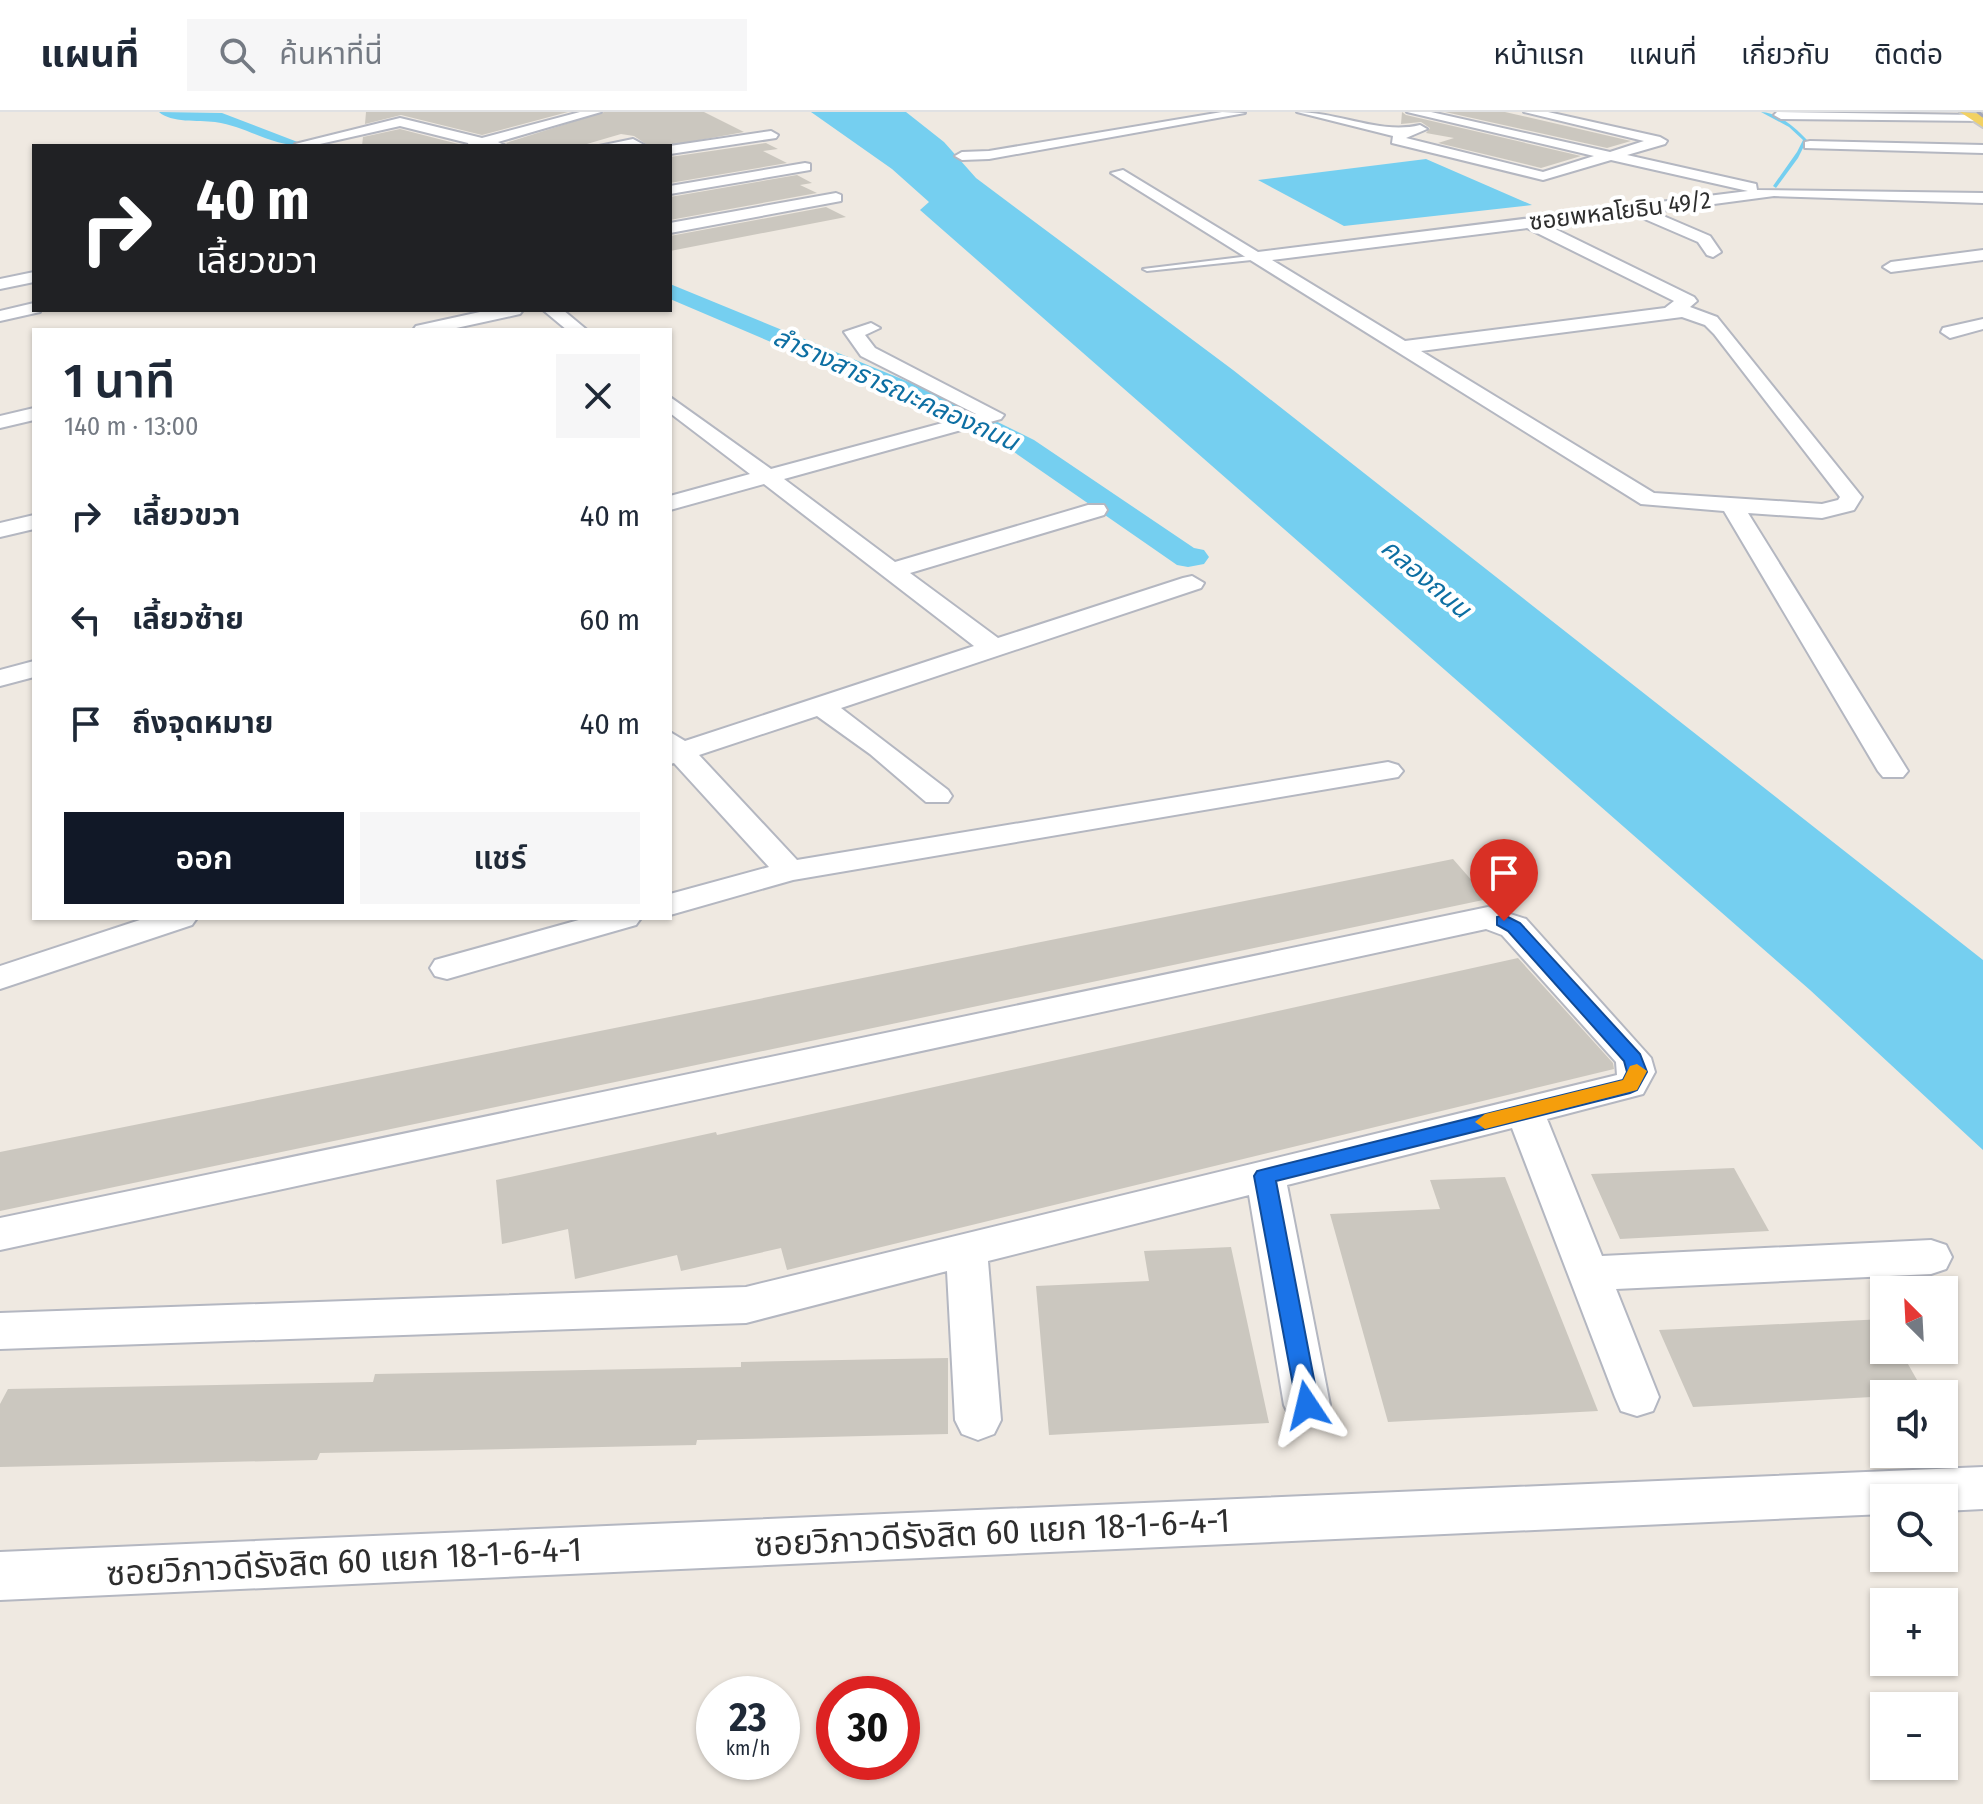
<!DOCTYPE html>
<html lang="th">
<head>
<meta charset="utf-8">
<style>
  body { margin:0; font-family:"Fira Sans Condensed","Noto Sans Thai",sans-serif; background:#f6f6f7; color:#1f2937; height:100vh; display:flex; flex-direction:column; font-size:30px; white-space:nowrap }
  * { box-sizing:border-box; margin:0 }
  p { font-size:26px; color:#747a83 }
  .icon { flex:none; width:44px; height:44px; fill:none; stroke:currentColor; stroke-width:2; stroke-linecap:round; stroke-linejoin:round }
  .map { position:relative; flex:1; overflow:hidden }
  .panel { position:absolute; left:32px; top:216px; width:640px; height:592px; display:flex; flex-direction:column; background:#fff; border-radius:0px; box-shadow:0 2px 6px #0004 }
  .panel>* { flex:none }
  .hud { position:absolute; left:32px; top:32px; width:640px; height:168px; border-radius:0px; box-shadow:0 2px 6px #0004; background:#202124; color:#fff; overflow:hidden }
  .needle { width:52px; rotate:336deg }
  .controls { position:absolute; left:1870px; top:1164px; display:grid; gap:16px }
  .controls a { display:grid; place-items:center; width:88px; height:88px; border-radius:0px; background:#fff; box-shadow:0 2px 6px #0004; font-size:40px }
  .speed { position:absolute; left:696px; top:1564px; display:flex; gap:16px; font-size:40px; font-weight:700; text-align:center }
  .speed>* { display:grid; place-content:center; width:104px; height:104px; border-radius:50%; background:#fff; box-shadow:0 2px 6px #0004; line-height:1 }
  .speed small { font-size:20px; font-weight:400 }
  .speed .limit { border:12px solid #d22; background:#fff; color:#111 }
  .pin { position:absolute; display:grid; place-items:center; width:68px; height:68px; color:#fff; margin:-82px -34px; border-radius:50% 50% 50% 0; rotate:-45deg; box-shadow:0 0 8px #0007 }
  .pin .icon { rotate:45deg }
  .me { position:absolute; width:88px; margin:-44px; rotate:350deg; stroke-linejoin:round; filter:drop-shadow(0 0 6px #0008) }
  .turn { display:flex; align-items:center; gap:28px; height:168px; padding:0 32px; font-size:36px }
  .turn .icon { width:104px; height:104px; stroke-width:2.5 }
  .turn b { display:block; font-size:56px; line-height:68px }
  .round { display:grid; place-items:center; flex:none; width:84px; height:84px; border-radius:0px; background:#f6f6f7 }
  .overview { display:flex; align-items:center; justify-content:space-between; height:136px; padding:0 32px }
  h1 { font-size:48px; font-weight:600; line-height:60px }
  .primary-button { display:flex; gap:16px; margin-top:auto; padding:16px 32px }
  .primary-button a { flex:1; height:92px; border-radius:0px; background:#111827; color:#fff; font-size:32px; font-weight:600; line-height:92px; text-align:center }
  .primary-button a+a { background:#f6f6f7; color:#1f2937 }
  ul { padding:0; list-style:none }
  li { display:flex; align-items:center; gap:24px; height:104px; padding:0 32px }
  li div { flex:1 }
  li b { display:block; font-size:30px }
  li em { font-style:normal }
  header { display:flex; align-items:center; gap:48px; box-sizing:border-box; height:112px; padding:0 40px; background:#fff; border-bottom:2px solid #e0e1e3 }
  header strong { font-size:38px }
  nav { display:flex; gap:44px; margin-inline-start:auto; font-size:28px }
  .search { width:560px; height:72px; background:#f6f6f7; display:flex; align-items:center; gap:20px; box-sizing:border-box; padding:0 28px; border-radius:0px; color:#747a83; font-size:30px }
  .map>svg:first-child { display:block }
  .water { fill:#75cff0 }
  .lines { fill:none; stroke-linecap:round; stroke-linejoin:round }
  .stream { fill:#75cff0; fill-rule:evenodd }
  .canal { fill:#75cff0; fill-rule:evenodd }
  .building { fill:#cbc7bf }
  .lane-casing { stroke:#b4b7c1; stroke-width:4 }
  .street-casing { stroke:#b4b7c1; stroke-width:4 }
  .primary-casing { stroke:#c9c9c9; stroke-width:4 }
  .lane { fill:#fff; fill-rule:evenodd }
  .street { fill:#fff; fill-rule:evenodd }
  .primary { fill:#f2d163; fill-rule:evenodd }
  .rail { stroke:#a3a6b8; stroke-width:3 }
  .route { fill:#1a73e8; stroke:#114b97; stroke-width:2 }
  .slow { fill:#f59e0b }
  .labels { text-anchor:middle; stroke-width:8; stroke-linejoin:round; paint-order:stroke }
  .far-street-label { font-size:24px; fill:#2e2e2e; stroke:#fff }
  .far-water-label { font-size:26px; font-style:italic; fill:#0d6fa3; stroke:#fff }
  .near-street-label { font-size:34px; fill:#2e2e2e; stroke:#fff }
</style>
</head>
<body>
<header>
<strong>แผนที่</strong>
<div class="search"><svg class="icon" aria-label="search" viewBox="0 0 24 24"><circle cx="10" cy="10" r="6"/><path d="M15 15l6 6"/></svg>ค้นหาที่นี่</div>
<nav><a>หน้าแรก</a><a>แผนที่</a><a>เกี่ยวกับ</a><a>ติดต่อ</a></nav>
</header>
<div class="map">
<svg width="1983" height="1692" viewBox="0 0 1983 1692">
  <rect width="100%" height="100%" fill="#efe9e1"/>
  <path class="water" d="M811 0H906L944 30 976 66 1233 258 1983 848V1038L1810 878 920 98 929 90 892 57Z
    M1426 47 1532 93 1344 114 1258 68Z"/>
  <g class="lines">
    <path class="stream" d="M1761 0C1779 1 1795 15 1807 28L1798 46 1776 76 1773 74 1797 40 1803 28 1789 15Z"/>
    <path class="canal" d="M159 0 222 1 308 34C267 34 250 15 215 10 198 8 171 11 159 0Z
      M670 172 953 288 1034 328 1194 436 1204 438 1209 445 1204 452 1188 455 1177 453 1014 340 935 300 670 187Z"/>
  </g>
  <path class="building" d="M366 0H568L482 23 401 3 365 12Z
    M604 0H704L744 20 667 34H649L634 24 621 22 580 34H509L506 31Z
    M1402 0 1406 3 1581 44 1541 56 1438 31 1454 26 1426 21 1430 16 1421 10 1401 12Z
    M1445 0H1505L1631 29 1607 36Z
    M400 17 466 34H362L363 25Z
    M766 31 778 37 763 39 787 51 670 71V45Z
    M797 63 812 71 800 73 817 81 670 108V85Z
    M826 95 846 105 670 139V124Z
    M1453 747 1488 787 0 1099V1040Z
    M1518 846 1613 951 1614 957 787 1158 781 1136 681 1159 677 1143 575 1167 568 1117 502 1132 496 1068 716 1020 717 1023Z
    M1734 1056 1769 1119 1620 1127 1591 1062Z
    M1505 1065 1598 1299 1388 1310 1330 1102 1440 1097 1430 1068Z
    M1231 1135 1269 1311 1049 1323 1036 1174 1149 1169 1144 1139Z
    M1884 1207V1238H1900L1925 1282 1693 1295 1659 1218Z
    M948 1246V1322L697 1328 696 1333 320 1341 317 1348 0 1355V1292L8 1277 373 1270 375 1262 741 1255V1250Z"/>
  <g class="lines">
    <g class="lane-casing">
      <path id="lane" d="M1258 143 1261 147 1147 159 1143 157Z"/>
    </g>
    <g class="street-casing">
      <path id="street" d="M580 0H601L498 30 506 34H469L468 31 400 14 311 34 295 32 400 6 482 26Z
        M1222 0 1245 1 989 47 962 48 955 44 962 40 989 39Z
        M1297 0C1338 0 1381 23 1420 13L1427 17 1406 26 1543 60 1594 44 1407 0H1431L1610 40 1644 29 1524 0H1548L1660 25 1667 29 1665 32 1627 43 1756 72 1757 78 1983 81V91L1774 84 1654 100 1710 124 1721 140 1713 145 1707 143 1698 130 1633 102 1547 113 1694 185 1697 189 1690 195 1717 205 1862 385 1854 398 1822 406 1748 401 1908 659 1903 665H1883L1878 659 1724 399 1641 392 1111 61 1123 58 1258 140 1748 79 1611 48 1543 68 1392 31 1393 24ZM1527 116 1674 189 1665 196 1405 229 1272 148ZM1682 205 1705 213 1714 222 1840 385 1838 388 1822 392 1654 381 1421 239Z
        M1777 0 1978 3 1983 4V9L1781 7 1774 3Z
        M771 19 778 23 776 26 670 42V34Z
        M633 27 646 34H599Z
        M1810 29 1983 33V41L1805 36V30Z
        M805 51 810 52V58L670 82V74Z
        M836 81 841 83V89L670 121V111Z
        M1983 138V148L1891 160 1883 155 1891 150Z
        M34 160V170L0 177V167Z
        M34 191V198L40 200 0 209V199Z
        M489 198H523L520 202 447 218H413L416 214Z
        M543 198H563L587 218H567Z
        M1983 207V217L1950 226 1941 220 1943 216Z
        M871 211 880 216 865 223 875 236 1004 303 1001 307 784 367 895 450 1088 393H1104L1107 398 1104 403 910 461 998 526 1183 466 1192 464 1204 471 1201 476 841 596 948 678 952 684 948 690H926L870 642 817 604 699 643 797 748 1388 650 1398 653 1403 659 1398 665 793 768 670 803V782L769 755 674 651 670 652V620L685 629 974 534 764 372 670 398V384L750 362 670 301V285L771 357 976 302 861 244 844 220Z
        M34 296V308L0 316V304Z
        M34 403V417L0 425V411Z
        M34 549V565L0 574V558Z
        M1488 795 1526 807 1651 946 1655 960 1643 982 1547 1007 1602 1144 1931 1128 1946 1133 1952 1145 1946 1157 1931 1162 1616 1177 1659 1285 1653 1299 1637 1304 1621 1299 1615 1285 1512 1016 1287 1073 1330 1293 1323 1307 1307 1313 1291 1307 1284 1293 1249 1083 988 1149 1001 1308 994 1322 978 1328 962 1322 955 1308 947 1159 746 1211 0 1237V1201L746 1175 1617 963 1616 950 1502 823 1486 817 0 1138V1106Z
        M146 806H197L192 813 0 877V854Z
        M586 806H641L636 813 447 867 435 864 430 856 435 848Z
        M1983 1355V1397L1944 1399V1386H1884V1402L0 1488V1440Z"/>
    </g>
    <g class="primary-casing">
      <path id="primary" d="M1960 0 1983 2V15Z"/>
    </g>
    <use href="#lane" class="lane"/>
    <use href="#street" class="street"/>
    <use href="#primary" class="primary"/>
    <path class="rail" d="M1978 0 1983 4"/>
  </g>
  <path class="route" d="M1504 803 1520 811 1640 942 1647 960 1637 978 1630 981 1276 1069 1319 1293 1315 1300 1307 1303 1298 1300 1254 1064 1257 1059 1623 968 1627 960 1624 949 1508 819 1497 813V805Z"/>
  <path class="slow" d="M1637 952 1647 959 1637 978 1485 1017 1475 1010 1485 1002 1623 968 1630 954Z"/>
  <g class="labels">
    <g class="far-street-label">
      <text transform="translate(1620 99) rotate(-7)" y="8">ซอยพหลโยธิน 49/2</text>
    </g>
    <g class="far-water-label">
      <text transform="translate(896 277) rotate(24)" y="9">ลำรางสาธารณะคลองถนน</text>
      <text transform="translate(1426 466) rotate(40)" y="9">คลองถนน</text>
    </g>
    <g class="near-street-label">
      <text transform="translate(992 1420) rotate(-3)" y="12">ซอยวิภาวดีรังสิต 60 แยก 18-1-6-4-1</text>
      <text transform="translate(344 1449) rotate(-3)" y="12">ซอยวิภาวดีรังสิต 60 แยก 18-1-6-4-1</text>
    </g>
  </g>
</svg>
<div class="controls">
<a><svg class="needle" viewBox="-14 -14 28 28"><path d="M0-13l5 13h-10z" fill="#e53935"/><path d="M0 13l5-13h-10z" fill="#747a83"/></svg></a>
<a><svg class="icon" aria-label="sound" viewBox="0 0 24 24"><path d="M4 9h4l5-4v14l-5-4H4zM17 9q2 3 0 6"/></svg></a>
<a><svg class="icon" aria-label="search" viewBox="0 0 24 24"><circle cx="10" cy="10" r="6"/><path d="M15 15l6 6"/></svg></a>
<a>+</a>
<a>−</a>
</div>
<div class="speed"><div>23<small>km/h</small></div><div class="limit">30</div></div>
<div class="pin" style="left:1504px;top:809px;background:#d93025"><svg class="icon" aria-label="arrive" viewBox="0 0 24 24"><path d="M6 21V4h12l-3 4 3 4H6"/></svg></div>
<svg class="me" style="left:1307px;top:1293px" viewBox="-20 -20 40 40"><path d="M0-17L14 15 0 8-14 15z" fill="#1a73e8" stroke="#fff" stroke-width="4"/></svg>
<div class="hud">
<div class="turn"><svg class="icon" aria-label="right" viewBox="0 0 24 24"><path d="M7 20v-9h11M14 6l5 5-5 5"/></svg><div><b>40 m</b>เลี้ยวขวา</div></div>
</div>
<section class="panel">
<div class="overview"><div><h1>1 นาที</h1><p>140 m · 13:00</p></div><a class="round"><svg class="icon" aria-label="close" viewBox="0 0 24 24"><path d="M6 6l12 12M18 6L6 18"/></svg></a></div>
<ul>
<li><svg class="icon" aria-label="right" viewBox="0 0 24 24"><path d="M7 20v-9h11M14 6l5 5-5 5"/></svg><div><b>เลี้ยวขวา</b></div><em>40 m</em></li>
<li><svg class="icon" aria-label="left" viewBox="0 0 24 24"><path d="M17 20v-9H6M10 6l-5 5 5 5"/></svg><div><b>เลี้ยวซ้าย</b></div><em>60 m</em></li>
<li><svg class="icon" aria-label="arrive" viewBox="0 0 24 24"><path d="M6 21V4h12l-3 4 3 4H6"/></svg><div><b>ถึงจุดหมาย</b></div><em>40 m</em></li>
</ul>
<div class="primary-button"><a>ออก</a><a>แชร์</a></div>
</section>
</div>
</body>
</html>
